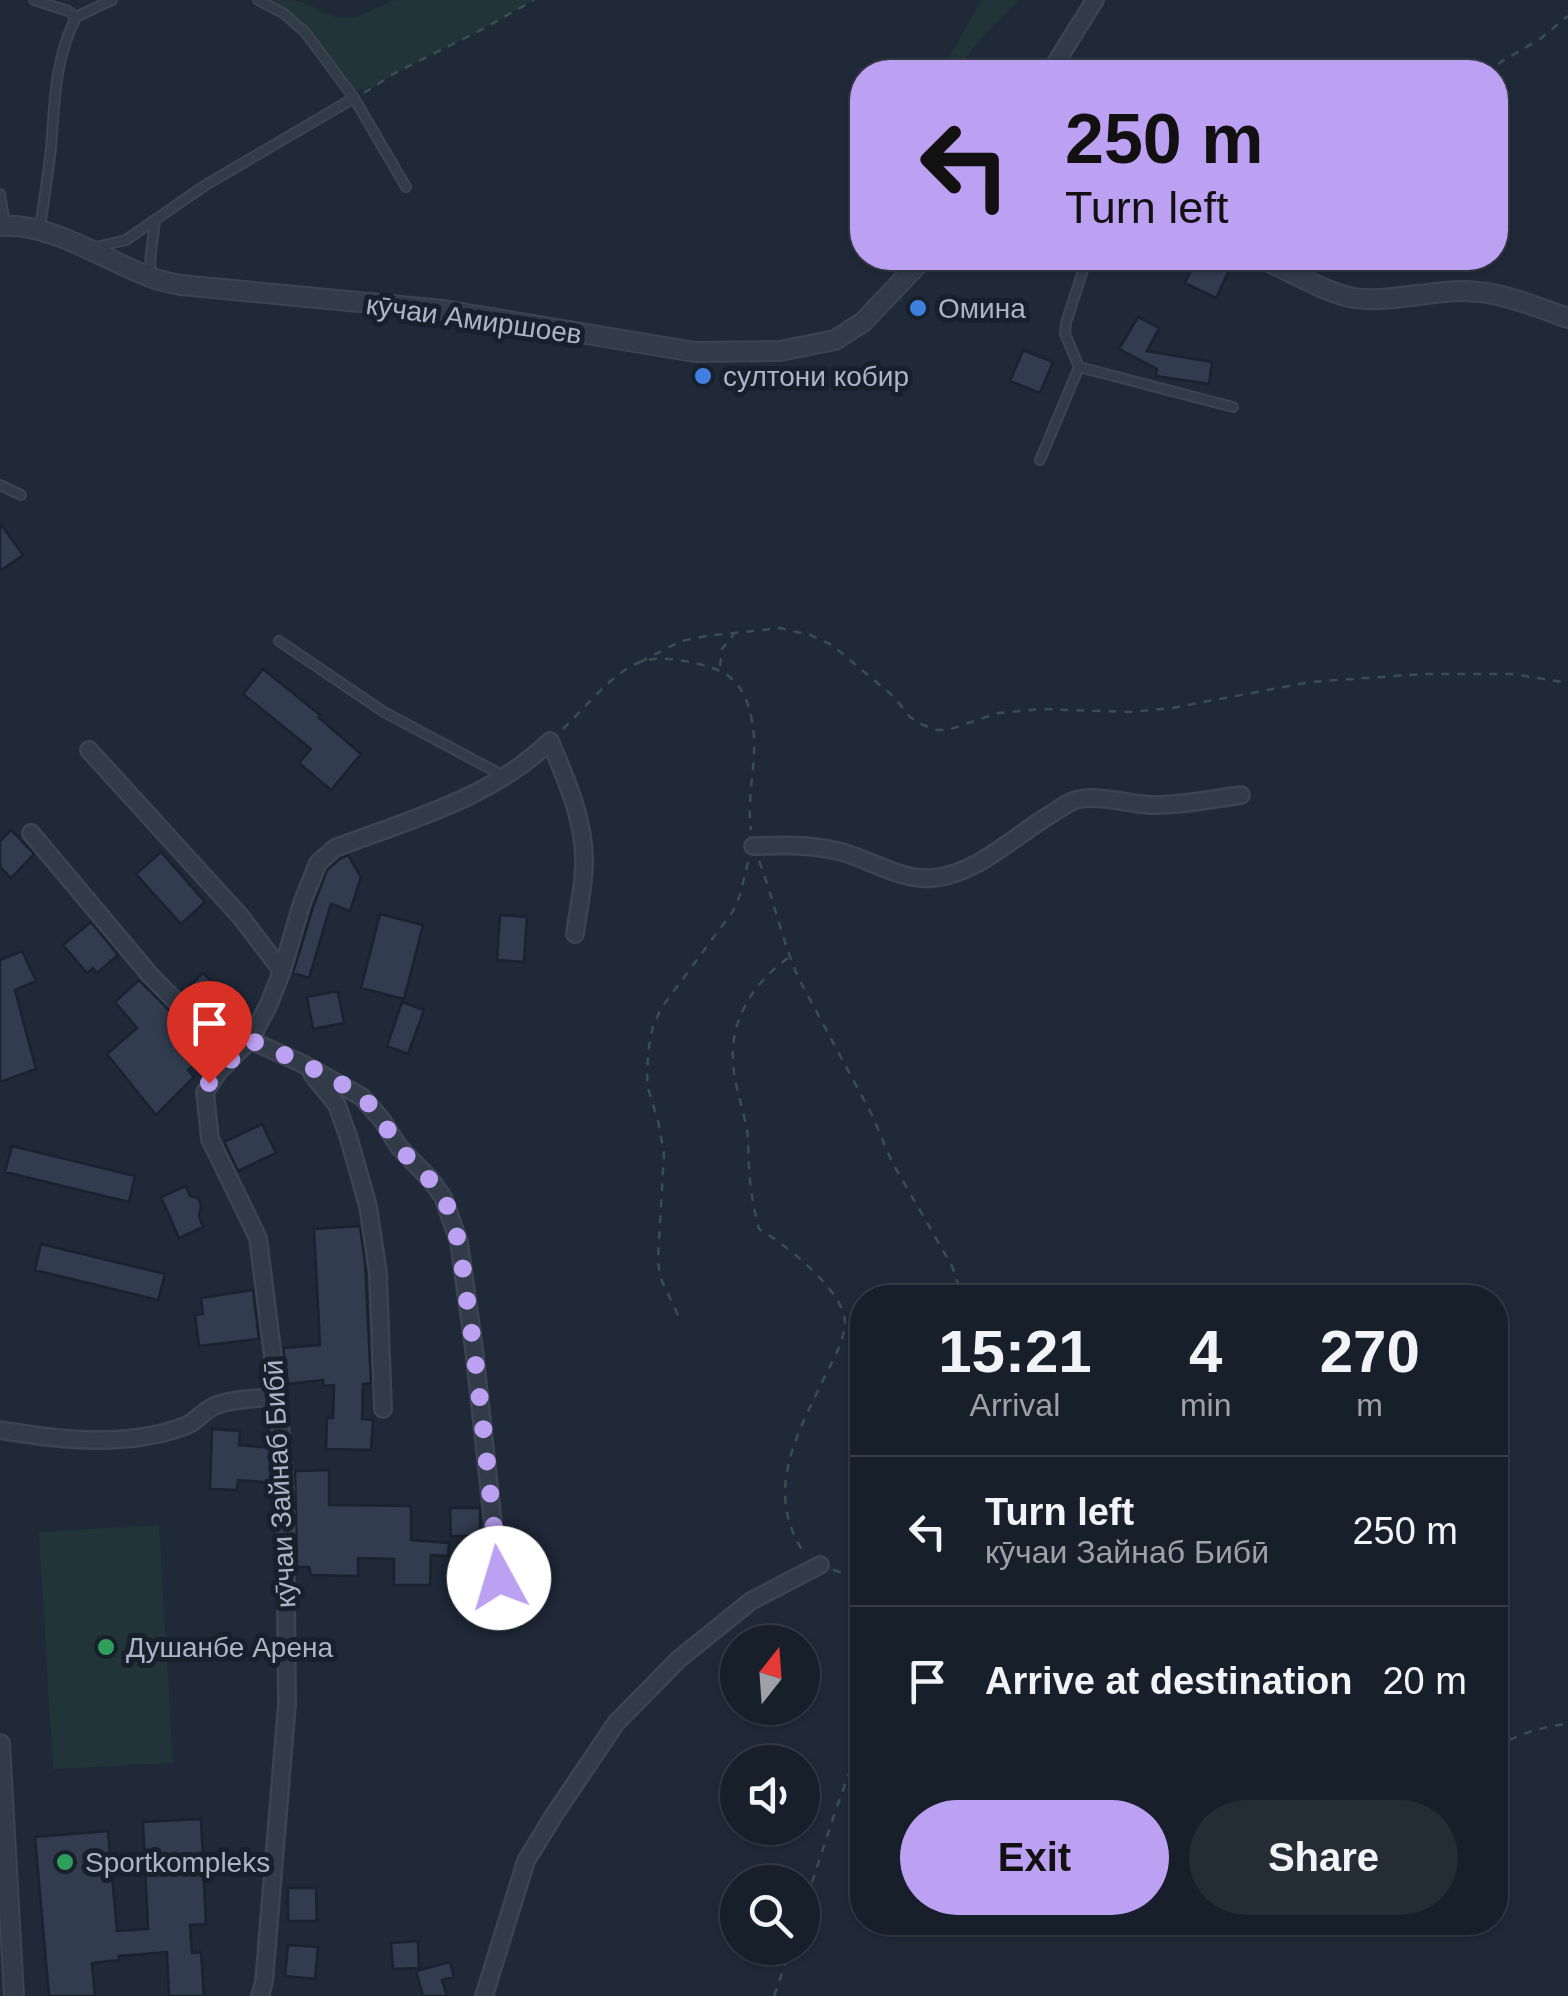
<!DOCTYPE html>
<html lang="en">
<head>
<meta charset="utf-8">
<style>
  body { margin:0; font-family:Arial,sans-serif; background:#242c36; color:#f1f3f6; height:100vh; display:flex; flex-direction:column; font-size:38px; white-space:nowrap }
  * { box-sizing:border-box; margin:0 }
  p { font-size:32px; color:#9ea2a8 }
  .icon { flex:none; width:55px; height:55px; fill:none; stroke:currentColor; stroke-width:2; stroke-linecap:round; stroke-linejoin:round }
  .map { position:relative; flex:1; overflow:hidden }
  .side { position:absolute; left:850px; top:1285px; width:658px; height:650px; display:flex; flex-direction:column; background:#171f2a; border-radius:40px; box-shadow:0 2px 8px #0004,0 0 0 2px #363d47 }
  .side>* { flex:none }
  .top-card { position:absolute; left:850px; top:60px; width:658px; height:210px; border-radius:40px; box-shadow:0 2px 8px #0004,0 0 0 2px #363d47; background:#bca0f2; color:#111; overflow:hidden }
  .needle { width:65px; rotate:17deg }
  .controls { position:absolute; left:720px; top:1625px; display:grid; gap:20px }
  .controls a { display:grid; place-items:center; width:100px; height:100px; border-radius:50%; background:#171f2a; box-shadow:0 2px 8px #0004,0 0 0 2px #363d47; font-size:50px }
  .pin { position:absolute; display:grid; place-items:center; width:85px; height:85px; color:#fff; margin:-102px -42px; border-radius:50% 50% 50% 0; rotate:-45deg; box-shadow:0 0 10px #0007 }
  .pin .icon { rotate:45deg }
  .me { position:absolute; width:110px; margin:-55px; rotate:354deg; stroke-linejoin:round; filter:drop-shadow(0 0 8px #0008) }
  .turn { display:flex; align-items:center; gap:35px; height:210px; padding:0 50px; font-size:45px }
  .turn .icon { width:130px; height:130px; stroke-width:2.5 }
  .turn b { display:block; font-size:70px; line-height:85px }
  .eta { display:flex; justify-content:space-evenly; align-items:center; height:170px; text-align:center }
  .eta b { font-size:60px; font-weight:700; line-height:70px }
  .action { display:flex; gap:20px; margin-top:auto; padding:20px 50px }
  .action a { flex:1; height:115px; border-radius:60px; background:#bca0f2; color:#111; font-size:40px; font-weight:700; line-height:115px; text-align:center }
  .action a+a { background:#242c36; color:#f1f3f6 }
  ul { padding:0; list-style:none }
  li { display:flex; align-items:center; gap:30px; height:150px; padding:0 50px; border-top:2px solid #363d47 }
  li div { flex:1 }
  li b { display:block; font-size:38px }
  li em { font-style:normal }
  .map>svg:first-child { display:block }
  .green { fill:#213539 }
  .building { fill:#313c4f; stroke:#1a222f; stroke-width:2.5 }
  .lines { fill:none; stroke-linecap:round; stroke-linejoin:round }
  .service-casing { stroke:#3c4452; stroke-width:12 }
  .minor-casing { stroke:#3c4452; stroke-width:20 }
  .tertiary-casing { stroke:#3c4452; stroke-width:22 }
  .path { stroke:#394e51; stroke-width:2.5; stroke-dasharray:8 8; stroke-linecap:butt }
  .service { stroke:#323b48; stroke-width:8 }
  .minor { stroke:#323b48; stroke-width:15 }
  .tertiary { stroke:#323b48; stroke-width:18 }
  .route { stroke:#bca0f2; stroke-width:18; stroke-dasharray:0 32.4 }
  .shop-dot { fill:#3f7fe0; stroke:#18202c; stroke-width:4 }
  .leisure-dot { fill:#2e9e5b; stroke:#18202c; stroke-width:4 }
  .labels { text-anchor:middle; stroke-width:10; stroke-linejoin:round; paint-order:stroke }
  .poi-label { font-size:28px; fill:#acb5c5; stroke:#18202c; text-anchor:start }
  .street-label { font-size:28px; fill:#acb5c5; stroke:#18202c }
</style>
</head>
<body>
<div class="map">
<svg width="1568" height="1996" viewBox="0 0 1568 1996">
  <rect width="100%" height="100%" fill="#1f2938"/>
  <path class="green" d="M274 0C282 0 291 0 298 1 313 5 327 17 343 18 362 19 379 5 396 0H534L479 31 395 73 368 91 344 87 331 62 303 21Z
    M981 0H1019L980 39 956 72H927L950 56Z
    M159 1525 173 1763 53 1769 39 1532Z"/>
  <path class="building" d="M1197 258H1217L1232 264 1216 298 1185 283Z
    M1138 317 1159 328 1147 351 1212 362 1209 384 1156 376 1157 369 1119 349Z
    M1023 350 1053 362 1040 393 1010 381Z
    M0 523 23 555 0 571Z
    M263 669 320 715 318 717 361 754 331 790 299 763 311 749 243 694Z
    M11 830 34 854 11 878 0 867V841Z
    M161 852 205 902 181 924 136 874Z
    M348 855 361 877 350 911 331 904 309 978 293 973 313 907 327 870 341 858Z
    M380 914 423 925 404 999 361 988Z
    M500 915 527 917 524 962 497 960Z
    M91 922 118 955 97 973 93 968 87 973 63 945Z
    M22 951 36 981 15 990 36 1069 0 1082V960Z
    M203 973 229 1001 209 1019 183 992Z
    M139 980 207 1048 206 1056 188 1070 194 1077 156 1115 107 1054 137 1028 115 1002Z
    M332 992H338L344 1023 313 1029 307 997Z
    M402 1002 424 1010 408 1054 387 1046Z
    M262 1124 276 1153 238 1171 224 1142Z
    M12 1146 135 1176 129 1202 5 1172Z
    M186 1186 190 1196 198 1198 201 1205 199 1216 203 1227 179 1238 161 1197Z
    M360 1226 365 1262 371 1383 363 1384 362 1419 373 1420 371 1450 326 1449 327 1418H333L334 1385 323 1386V1380L288 1384 283 1348 320 1345 314 1229Z
    M41 1244 165 1274 158 1300 35 1270Z
    M253 1290 259 1339 199 1346 195 1315 203 1314 201 1298Z
    M212 1429 240 1431 239 1445 271 1448 273 1483 238 1480 237 1490 210 1489Z
    M329 1470V1505L411 1506V1540L449 1543 448 1556 431 1555 430 1585H394V1559L358 1558V1576L311 1575 309 1567H297L295 1471Z
    M450 1508H480V1536H451Z
    M201 1819 206 1924 190 1925 192 1953 201 1952 204 1996H169L167 1952 119 1956V1960L92 1963 95 1996H49L35 1837 108 1831 117 1931 148 1929 143 1822Z
    M288 1888H316L317 1921H288Z
    M418 1941 419 1968 393 1969 391 1943Z
    M288 1945 318 1947 315 1979 285 1976Z
    M450 1962 454 1977 442 1980 447 1996H423L416 1971Z"/>
  <g class="lines">
    <g class="service-casing">
      <path id="service" d="M34 0 68 11 76 17
        M258 0 283 13 305 32 354 98 406 187
        M76 17 112 0
        M0 194 5 224
        M40 227C44 201 48 175 51 148 55 100 54 62 76 17
        M92 248 126 240 204 186 354 98
        M1087 258 1066 323 1065 334 1079 367 1233 407
        M151 274C148 257 154 238 155 220
        M1040 460 1079 367
        M0 485 21 495
        M279 641 384 712 502 775"/>
    </g>
    <g class="minor-casing">
      <path id="minor" d="M1050 72 1095 0
        M89 750 240 916 282 971
        M31 833 150 975 211 1037 235 1053
        M753 846C783 845 815 844 845 853 872 861 903 881 933 878 978 874 1015 835 1053 813 1059 809 1066 804 1073 801 1096 793 1126 804 1150 805 1180 806 1211 799 1241 795
        M250 1040 303 1064 362 1097 382 1120 399 1147 430 1179 443 1197 459 1242 474 1349 499 1578
        M312 1074 337 1105 349 1139 368 1206 378 1273 383 1409
        M0 1430C59 1440 127 1448 185 1426 197 1422 204 1409 217 1405 235 1398 259 1399 278 1396
        M260 1996 264 1982 287 1704 285 1491 278 1396 258 1238 210 1139 205 1092 219 1071 250 1040 269 1004 282 971 302 903 318 863 335 848C409 820 492 798 550 741 566 779 585 821 584 863 584 886 578 910 575 934
        M484 1996 526 1861 554 1815 616 1723 679 1659 751 1601 820 1565"/>
    </g>
    <g class="tertiary-casing">
      <path id="tertiary" d="M0 226C51 222 104 260 150 277 159 281 170 283 181 285L443 310 695 352 780 351 835 340 863 322 924 258
        M1260 258C1289 270 1323 292 1354 298 1385 303 1430 291 1463 291 1499 291 1534 306 1568 318
        M0 1744 14 1996"/>
    </g>
    <path class="path" d="M1484 72 1540 39 1568 16
      M364 93 395 73 479 31 534 0
      M640 662 681 641 706 636 780 628 810 635 832 645 893 696 910 717 923 725 937 730H948L998 713 1042 709 1129 712 1172 708 1310 682 1423 674H1513L1568 683
      M720 666 722 649 734 634
      M563 729C584 709 611 674 638 663 653 657 669 658 684 661 725 668 744 678 752 721 759 757 746 794 751 830
      M759 861C774 900 782 941 799 979L872 1115 892 1162 952 1266 963 1298
      M788 958C754 982 730 1019 733 1062 734 1085 743 1107 747 1130 749 1142 748 1156 749 1168 750 1189 754 1209 759 1229 785 1244 845 1291 845 1323 844 1341 834 1358 826 1374 798 1433 762 1492 805 1554
      M678 1315 660 1277 658 1259 664 1153 658 1121 647 1085 648 1052 653 1026 662 1007 733 911 740 895 748 862
      M833 1570 862 1579
      M1495 1747C1518 1735 1542 1726 1568 1724
      M802 1913 834 1815 862 1737
      M774 1996 791 1948"/>
    <use href="#service" class="service"/>
    <use href="#minor" class="minor"/>
    <use href="#tertiary" class="tertiary"/>
  </g>
  <g class="lines">
    <path class="route" d="M209 1083 250 1040C287 1056 325 1072 359 1095 377 1108 387 1131 401 1149 415 1167 434 1180 445 1201 461 1235 463 1275 469 1313 481 1401 490 1489 499 1578"/>
  </g>
  <g class="shop-dot">
    <circle cx="918" cy="308" r="10"/>
    <circle cx="703" cy="376" r="10"/>
  </g>
  <g class="leisure-dot">
    <circle cx="106" cy="1647" r="10"/>
    <circle cx="65" cy="1862" r="10"/>
  </g>
  <g class="labels">
    <g class="poi-label">
      <text x="938" y="318">Омина</text>
      <text x="723" y="386">султони кобир</text>
      <text x="126" y="1657">Душанбе Арена</text>
      <text x="85" y="1872">Sportkompleks</text>
    </g>
    <g class="street-label">
      <text transform="translate(474 319) rotate(8)" y="10">кӯчаи Амиршоев</text>
      <text transform="translate(279 1484) rotate(-93)" y="10">кӯчаи Зайнаб Бибӣ</text>
    </g>
  </g>
</svg>
<div class="controls">
<a><svg class="needle" viewBox="-14 -14 28 28"><path d="M0-13l5 13h-10z" fill="#e53935"/><path d="M0 13l5-13h-10z" fill="#9ea2a8"/></svg></a>
<a><svg class="icon" aria-label="sound" viewBox="0 0 24 24"><path d="M4 9h4l5-4v14l-5-4H4zM17 9q2 3 0 6"/></svg></a>
<a><svg class="icon" aria-label="search" viewBox="0 0 24 24"><circle cx="10" cy="10" r="6"/><path d="M15 15l6 6"/></svg></a>
</div>
<div class="pin" style="left:209px;top:1083px;background:#d93025"><svg class="icon" aria-label="arrive" viewBox="0 0 24 24"><path d="M6 21V4h12l-3 4 3 4H6"/></svg></div>
<svg class="me" style="left:499px;top:1578px" viewBox="-20 -20 40 40"><circle r="19" fill="#fff"/><path d="M0-13L10 11 0 6-10 11z" fill="#bca0f2"/></svg>
<div class="top-card">
<div class="turn"><svg class="icon" aria-label="left" viewBox="0 0 24 24"><path d="M17 20v-9H6M10 6l-5 5 5 5"/></svg><div><b>250 m</b>Turn left</div></div>
</div>
<section class="side">
<div class="eta">
<div><b>15:21</b><p>Arrival</p></div>
<div><b>4</b><p>min</p></div>
<div><b>270</b><p>m</p></div>
</div>
<ul>
<li><svg class="icon" aria-label="left" viewBox="0 0 24 24"><path d="M17 20v-9H6M10 6l-5 5 5 5"/></svg><div><b>Turn left</b><p>кӯчаи Зайнаб Бибӣ</p></div><em>250 m</em></li>
<li><svg class="icon" aria-label="arrive" viewBox="0 0 24 24"><path d="M6 21V4h12l-3 4 3 4H6"/></svg><div><b>Arrive at destination</b></div><em>20 m</em></li>
</ul>
<div class="action"><a>Exit</a><a>Share</a></div>
</section>
</div>
</body>
</html>
